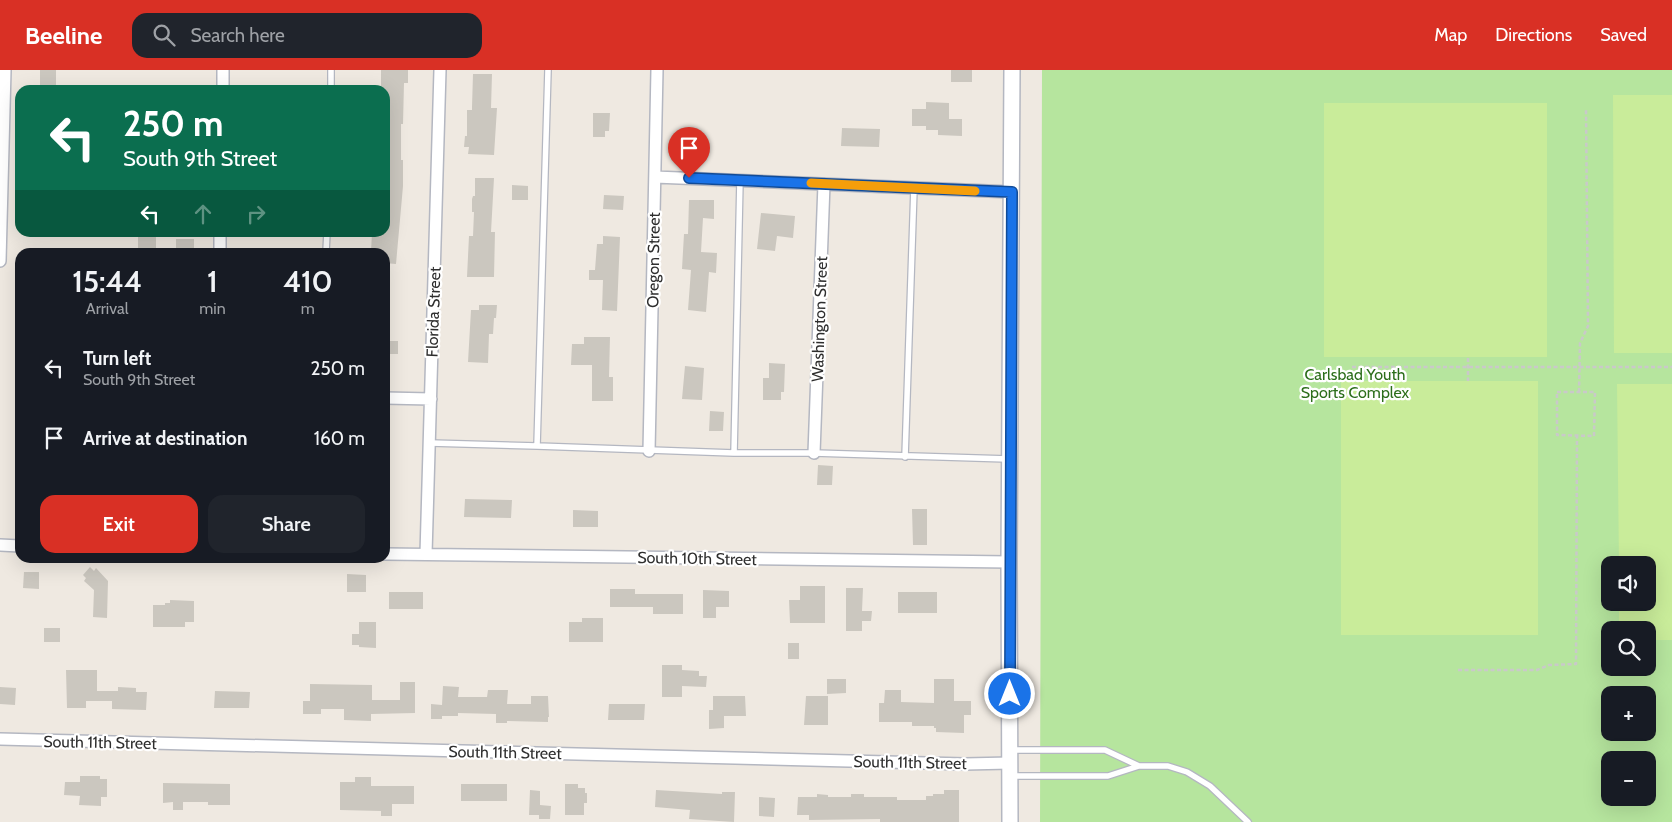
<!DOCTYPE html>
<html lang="en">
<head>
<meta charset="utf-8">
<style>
  body { margin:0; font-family:Cabin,sans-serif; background:#20242c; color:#f1f3f6; height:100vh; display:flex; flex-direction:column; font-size:19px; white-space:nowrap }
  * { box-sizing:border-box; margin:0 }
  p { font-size:16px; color:#9ea1a6 }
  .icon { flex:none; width:28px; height:28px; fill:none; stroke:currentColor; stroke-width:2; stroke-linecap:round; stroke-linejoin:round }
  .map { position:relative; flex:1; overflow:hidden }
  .details { position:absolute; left:15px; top:178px; width:375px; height:315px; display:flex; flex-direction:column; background:#171b24; border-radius:15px; box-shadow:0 5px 20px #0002 }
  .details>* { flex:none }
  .top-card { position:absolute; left:15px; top:15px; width:375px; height:152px; border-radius:15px; box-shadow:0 5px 20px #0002; background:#0b6e4f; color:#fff; overflow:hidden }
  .buttons { position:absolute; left:1601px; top:486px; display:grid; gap:10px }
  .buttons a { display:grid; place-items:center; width:55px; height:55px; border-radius:10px; background:#171b24; box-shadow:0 5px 20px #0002; font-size:25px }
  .pin { position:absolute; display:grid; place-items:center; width:42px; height:42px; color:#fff; margin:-51px -21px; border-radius:50% 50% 50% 0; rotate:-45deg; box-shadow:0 0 5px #0007 }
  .pin .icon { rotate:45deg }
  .me { position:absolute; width:55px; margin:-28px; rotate:0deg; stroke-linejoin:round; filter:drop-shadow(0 0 4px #0008) }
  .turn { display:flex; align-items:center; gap:18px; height:105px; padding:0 25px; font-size:22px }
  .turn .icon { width:65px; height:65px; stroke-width:2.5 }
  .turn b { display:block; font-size:35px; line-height:42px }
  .lanes { display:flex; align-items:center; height:48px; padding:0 25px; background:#0003; justify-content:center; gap:25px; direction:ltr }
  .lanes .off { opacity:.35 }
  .eta { display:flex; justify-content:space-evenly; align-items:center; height:85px; text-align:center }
  .eta b { font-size:30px; font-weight:600; line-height:35px }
  .primary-button { display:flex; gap:10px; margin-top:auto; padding:10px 25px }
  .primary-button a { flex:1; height:58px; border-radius:15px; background:#d93025; color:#fff; font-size:20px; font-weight:600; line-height:58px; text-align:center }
  .primary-button a+a { background:#20242c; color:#f1f3f6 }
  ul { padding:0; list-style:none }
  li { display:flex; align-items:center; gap:15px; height:70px; padding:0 25px }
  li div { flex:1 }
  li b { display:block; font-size:19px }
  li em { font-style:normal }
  header { display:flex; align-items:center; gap:30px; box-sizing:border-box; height:70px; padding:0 25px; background:#d93025; color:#fff }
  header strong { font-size:24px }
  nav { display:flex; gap:28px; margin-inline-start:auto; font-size:18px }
  .search { width:350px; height:45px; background:#20242c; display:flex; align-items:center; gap:12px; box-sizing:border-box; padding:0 18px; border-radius:15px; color:#9ea1a6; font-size:19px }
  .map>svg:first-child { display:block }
  .green { fill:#b6e59e; fill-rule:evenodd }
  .pitch { fill:#c9ec9a }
  .building { fill:#cbc7bf }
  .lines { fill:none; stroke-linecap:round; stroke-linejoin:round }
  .lane-casing { stroke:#b4b7c1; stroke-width:8 }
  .street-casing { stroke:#b4b7c1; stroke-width:14 }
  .secondary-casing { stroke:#b4b7c1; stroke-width:18 }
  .path { stroke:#c9c9c9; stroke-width:2.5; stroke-dasharray:4 2.5; stroke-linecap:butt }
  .lane { stroke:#fff; stroke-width:5.5 }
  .street { stroke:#fff; stroke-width:11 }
  .secondary { stroke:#fff; stroke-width:15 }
  .route-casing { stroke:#114b97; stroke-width:12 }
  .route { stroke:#1a73e8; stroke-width:9 }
  .slow { stroke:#f59e0b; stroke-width:9 }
  .labels { text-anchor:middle; stroke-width:4.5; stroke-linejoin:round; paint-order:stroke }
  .street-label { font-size:16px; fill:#2e2e2e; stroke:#fff }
  .park-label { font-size:16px; fill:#2c6e1b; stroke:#fff }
</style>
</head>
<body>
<header>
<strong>Beeline</strong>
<div class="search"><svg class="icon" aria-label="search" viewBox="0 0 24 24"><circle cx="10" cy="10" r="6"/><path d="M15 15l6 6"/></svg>Search here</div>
<nav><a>Map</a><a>Directions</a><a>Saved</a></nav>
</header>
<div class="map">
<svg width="1672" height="752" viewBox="0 0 1672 752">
  <rect width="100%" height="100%" fill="#efe9e1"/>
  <path class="green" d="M1042 0H1672V752H1040ZM1610 495H1648V532H1610ZM1610 560H1648V598H1610ZM1610 625H1648V662H1610ZM1610 690H1648V728H1610Z"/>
  <path class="pitch" d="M1613 25H1672V283H1614Z
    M1324 33H1547V287H1324Z
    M1341 311H1538V565H1341Z
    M1617 314H1672V570H1648V560H1619V533L1648 532V495H1619Z"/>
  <path class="building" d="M40 0H56V20H40Z
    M381 0H408V13H404L403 54H401V90H403V116L396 194 385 193V182H371L372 162H385V20H381Z
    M951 0H972V12H951Z
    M473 4H492L491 38H497L494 85 468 84 469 77H464L465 66H467V40H472V37Z
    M926 32 949 33V49H962V66L938 65V60H926V56H912V39H926Z
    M593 43H610L609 61H605V67H593Z
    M842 58 880 59 879 77 841 76Z
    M475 108H494L491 162H495L494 207H467L469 166H473L474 142H472V129L473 126H475Z
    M512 115 528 116V130H512Z
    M604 125 624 126 623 140 603 139Z
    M689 130H714V149L703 148 701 182 717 183 716 203 709 202 706 242 688 240 691 200 682 199 684 164H688Z
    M761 143 795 146 793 168 777 166 775 181 757 179Z
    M142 162H156V180H138V164H142Z
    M603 166 620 167 617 241 602 240 603 210H589V200H595L597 174H603Z
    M176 169H194V182H176Z
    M479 235H497L496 248H494L493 264H489L488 293 468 292 471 240H479Z
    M584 267H610L609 307H613V331H592V295H571L572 274H584Z
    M385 271H398V284H385Z
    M769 293 785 294 784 322H781V330H763V308H769Z
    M685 296 704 298 702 330 682 329Z
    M710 341 724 342 723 361H709Z
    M818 395 833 396 832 415H817Z
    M465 429 512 430 511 448 464 447Z
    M912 439H927V475H913Z
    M573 440 598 441V457H573Z
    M90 497 94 501 96 498 108 511 107 548 93 547 94 520 84 511 86 508 83 505Z
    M24 502H39V519L23 518Z
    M347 504 366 505V522H347Z
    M800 516H825V553H790L789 530H800Z
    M846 518H863L862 541H872L871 551H862V561H846Z
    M610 519H635V524H683V544H653V537H610Z
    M703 520 729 521V537H716V548H703Z
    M389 522H423V539H389Z
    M898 522H937V543H898Z
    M170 530 194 531V552H185V557H153V535H165V533H170Z
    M582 548H603V572H569V552H582Z
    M359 552H376V578L359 577V575H352V564H359Z
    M44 558H60V572H44Z
    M788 573H799V589H788Z
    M662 595H682V600L699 601V606H707L706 617 682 616V627H662Z
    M66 600H97V621H118V617L136 618V622H147L146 640 112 639V631H86V638H67Z
    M827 609H846V623L827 624Z
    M934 609H954V631H971V645H964V663L936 662V658H934V656H912V652H879V633H884L885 620H901V632L934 633Z
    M400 612H415V643L371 644V651L344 650V639H321V644H303V631H310V614L372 615V630H400Z
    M443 616 459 617 458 627H487L488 620H508L507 634H531V626H548L549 647H548V652L507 651V653H496V644L458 643V646H442V649H431V634L442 635Z
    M0 617 16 618 15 635 0 634Z
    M215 621 250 622 249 638H214Z
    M713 626H745L746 646H724V658L709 659V640H713Z
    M806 626H828V655H804Z
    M609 634H645L644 650H608Z
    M80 706H100V709H107V727H101V736L79 735 80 726 64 725 65 712H80Z
    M355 707H371V716H414V734H392V746H381V741L340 740V712H355Z
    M163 713 230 714V735H208V732H183V740H173V732L163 733Z
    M461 714H507V731H461Z
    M565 714H578V718H585V723H587V733H584V745H565Z
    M530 720 540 721V735L551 736 550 749H539V745H529Z
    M656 720 722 724V722H735L734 752 689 749 690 740 655 737Z
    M944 720H959V752H880V749L809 750V745H797L798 727H817V724L828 725V727H851V724H864V727H897V730H926V726H933V724H944Z
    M759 727 775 728 774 747 759 746Z"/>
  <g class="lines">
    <g class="lane-casing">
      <path id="lane" d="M331 0V20
        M548 0 537 376 734 383
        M740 110 734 383H814L1008 389
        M326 182 327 162
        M430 373 537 376
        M905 387 914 118
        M1010 680H1105L1139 696
        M1011 706H1108L1139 696H1168L1187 702 1210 716 1248 752"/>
    </g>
    <g class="street-casing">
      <path id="street" d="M223 20V0
        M655 107 1012 122
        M220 182V162
        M0 191 5 0
        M385 328 431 329
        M649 381 657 0
        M814 383 824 114
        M0 475 20 476
        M385 484 1009 492
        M426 484 440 0
        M0 669 965 694 1010 693"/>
    </g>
    <g class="secondary-casing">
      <path id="secondary" d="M1010 752 1009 492 1012 0"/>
    </g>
    <path class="path" d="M1468 288V311
      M1352 297H1672
      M1557 322H1595L1594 366 1557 365Z
      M1579 322 1580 273 1588 256 1586 39
      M1458 600H1537L1549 595 1576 594 1577 366"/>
    <use href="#lane" class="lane"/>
    <use href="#street" class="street"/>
    <use href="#secondary" class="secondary"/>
  </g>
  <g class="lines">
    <g class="route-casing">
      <path id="route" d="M689 108 1012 122 1010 624"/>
    </g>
    <use href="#route" class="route"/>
    <path class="slow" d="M811 113 975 121"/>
  </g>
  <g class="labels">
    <g class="street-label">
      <text transform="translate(653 190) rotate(-89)" y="6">Oregon Street</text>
      <text transform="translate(433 242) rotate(-88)" y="6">Florida Street</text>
      <text transform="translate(819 249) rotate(-88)" y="6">Washington Street</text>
      <text transform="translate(697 488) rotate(1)" y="6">South 10th Street</text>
      <text transform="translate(100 672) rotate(1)" y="6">South 11th Street</text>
      <text transform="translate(505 682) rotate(1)" y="6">South 11th Street</text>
      <text transform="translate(910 692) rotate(1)" y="6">South 11th Street</text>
    </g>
    <g class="park-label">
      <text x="1355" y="310">Carlsbad Youth<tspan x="1355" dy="18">Sports Complex</tspan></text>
    </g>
  </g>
</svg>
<div class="buttons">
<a><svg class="icon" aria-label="sound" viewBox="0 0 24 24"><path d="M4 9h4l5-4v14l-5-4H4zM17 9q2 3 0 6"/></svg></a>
<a><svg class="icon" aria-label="search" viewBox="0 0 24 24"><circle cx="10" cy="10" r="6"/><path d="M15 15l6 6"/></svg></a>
<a>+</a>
<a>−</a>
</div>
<div class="pin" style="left:689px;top:108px;background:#d93025"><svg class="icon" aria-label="arrive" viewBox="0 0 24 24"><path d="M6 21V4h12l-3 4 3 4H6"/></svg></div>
<svg class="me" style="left:1010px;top:624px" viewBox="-20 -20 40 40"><circle r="17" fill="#1a73e8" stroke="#fff" stroke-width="3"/><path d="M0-11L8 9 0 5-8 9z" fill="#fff"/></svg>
<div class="top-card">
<div class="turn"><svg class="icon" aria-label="left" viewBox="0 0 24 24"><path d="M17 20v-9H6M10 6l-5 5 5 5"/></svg><div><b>250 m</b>South 9th Street</div></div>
<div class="lanes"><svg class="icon" aria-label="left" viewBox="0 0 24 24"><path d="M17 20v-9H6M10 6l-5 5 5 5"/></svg><svg class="icon off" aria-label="ahead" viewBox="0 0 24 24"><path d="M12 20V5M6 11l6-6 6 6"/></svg><svg class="icon off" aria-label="right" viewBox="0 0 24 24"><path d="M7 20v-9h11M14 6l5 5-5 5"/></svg></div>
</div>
<section class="details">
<div class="eta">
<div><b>15:44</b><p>Arrival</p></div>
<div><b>1</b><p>min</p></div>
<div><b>410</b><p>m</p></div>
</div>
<ul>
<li><svg class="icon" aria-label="left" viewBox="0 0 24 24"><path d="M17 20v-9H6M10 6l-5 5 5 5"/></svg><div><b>Turn left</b><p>South 9th Street</p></div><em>250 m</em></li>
<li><svg class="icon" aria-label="arrive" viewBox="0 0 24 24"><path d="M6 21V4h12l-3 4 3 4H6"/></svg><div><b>Arrive at destination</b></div><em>160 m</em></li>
</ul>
<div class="primary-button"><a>Exit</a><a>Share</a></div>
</section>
</div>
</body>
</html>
